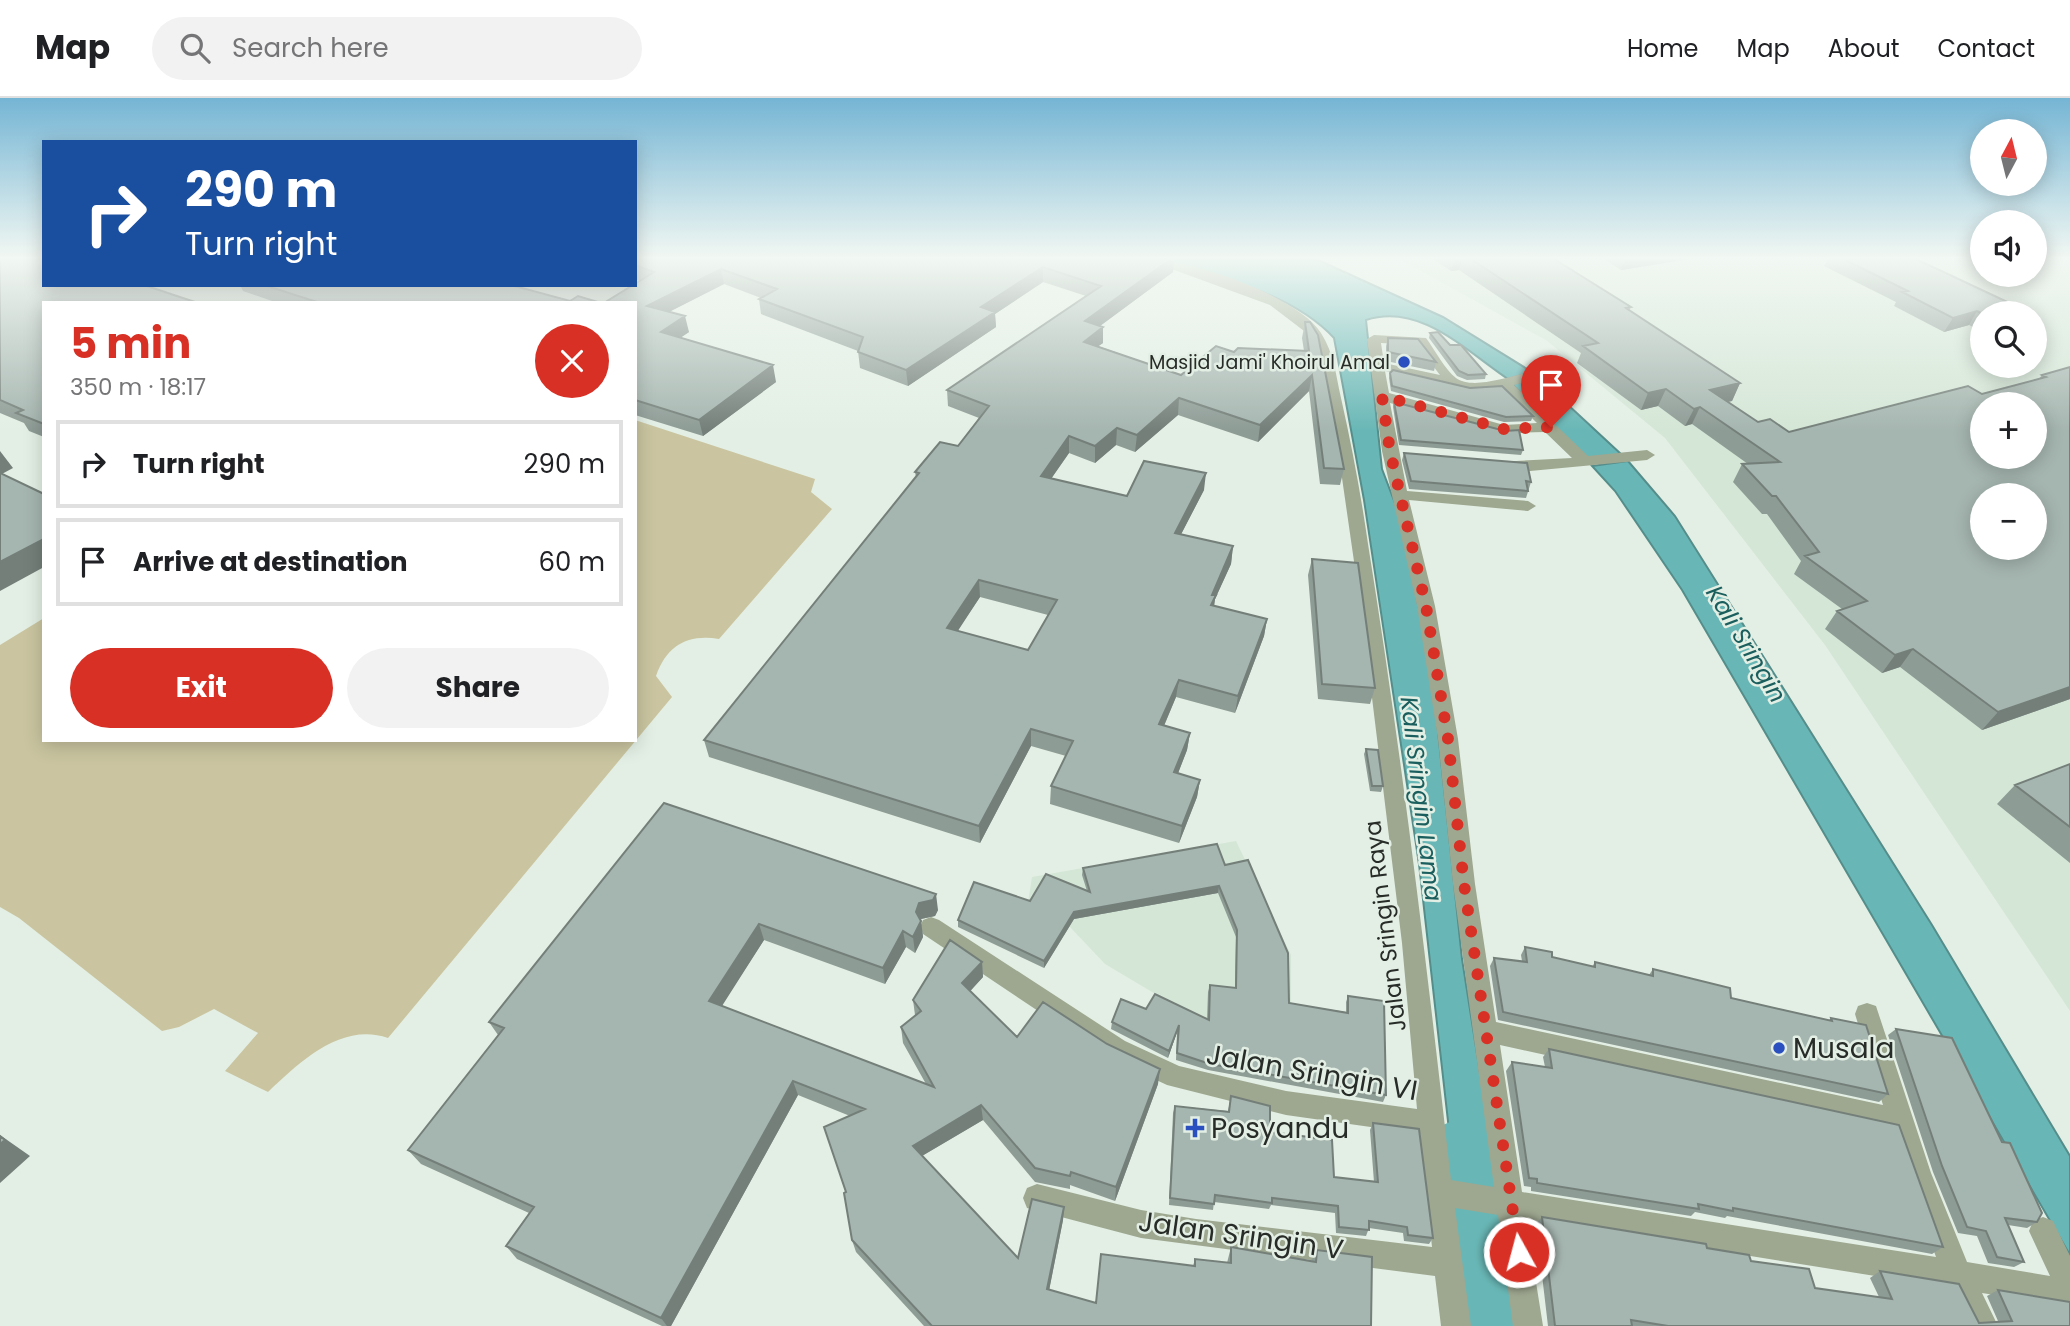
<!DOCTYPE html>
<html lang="en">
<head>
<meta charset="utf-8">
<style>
  body { margin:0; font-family:Poppins,sans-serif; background:#f2f2f2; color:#202124; height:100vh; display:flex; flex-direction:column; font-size:26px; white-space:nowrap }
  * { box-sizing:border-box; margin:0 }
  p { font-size:23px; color:#757577 }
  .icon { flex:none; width:38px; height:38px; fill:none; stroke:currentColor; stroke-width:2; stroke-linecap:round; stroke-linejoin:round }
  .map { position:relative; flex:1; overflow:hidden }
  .panel { position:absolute; left:42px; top:203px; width:595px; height:441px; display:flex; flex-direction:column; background:#fff; border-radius:0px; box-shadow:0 4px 18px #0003 }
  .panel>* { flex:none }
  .guide { position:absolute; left:42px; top:42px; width:595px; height:147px; border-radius:0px; box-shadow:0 4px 18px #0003; background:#1a4fa0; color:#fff; overflow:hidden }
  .needle { width:46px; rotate:7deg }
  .buttons { position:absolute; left:1970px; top:21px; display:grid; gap:14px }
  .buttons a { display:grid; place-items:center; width:77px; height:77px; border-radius:50%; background:#fff; box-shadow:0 4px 18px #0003; font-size:35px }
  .pin { position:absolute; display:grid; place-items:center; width:60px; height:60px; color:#fff; margin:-72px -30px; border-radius:50% 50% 50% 0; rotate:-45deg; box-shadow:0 0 7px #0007 }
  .pin .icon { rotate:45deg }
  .me { position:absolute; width:77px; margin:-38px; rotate:353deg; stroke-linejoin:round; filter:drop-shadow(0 0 5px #0008) }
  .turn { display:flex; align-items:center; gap:24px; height:147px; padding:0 28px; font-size:32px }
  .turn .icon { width:91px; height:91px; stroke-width:2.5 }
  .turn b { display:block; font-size:49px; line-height:60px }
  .round { display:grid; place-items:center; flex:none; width:74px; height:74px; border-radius:37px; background:#f2f2f2 }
  .headline { display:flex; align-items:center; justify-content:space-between; height:119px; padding:0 28px }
  h1 { font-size:42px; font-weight:700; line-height:52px; color:#d93025 }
  .primary-button { display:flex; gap:14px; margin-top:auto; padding:14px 28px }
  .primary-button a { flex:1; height:80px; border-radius:42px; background:#d93025; color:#fff; font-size:28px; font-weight:700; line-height:80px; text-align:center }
  .primary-button a+a { background:#f2f2f2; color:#202124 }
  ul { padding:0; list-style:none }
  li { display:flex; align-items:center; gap:21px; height:88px; margin:0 14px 10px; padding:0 14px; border:4px solid #e0e0e0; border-radius:0px }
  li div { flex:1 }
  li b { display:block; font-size:26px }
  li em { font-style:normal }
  header { display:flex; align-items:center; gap:42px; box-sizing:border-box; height:98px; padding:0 35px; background:#fff; border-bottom:2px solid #e0e0e0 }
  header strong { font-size:33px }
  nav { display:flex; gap:38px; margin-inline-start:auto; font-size:24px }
  .search { width:490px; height:63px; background:#f2f2f2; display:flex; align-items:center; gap:18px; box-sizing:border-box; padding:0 24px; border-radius:38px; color:#757577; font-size:26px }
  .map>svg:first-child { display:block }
  .built { fill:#d4e6d6; fill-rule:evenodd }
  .green { fill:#cac5a0 }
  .water { fill:#68b7b6; stroke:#558d8b; stroke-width:2 }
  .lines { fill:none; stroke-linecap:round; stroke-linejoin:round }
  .river { fill:#68b7b6; fill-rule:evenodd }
  .minor { fill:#9ea790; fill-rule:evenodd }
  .wall { fill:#8e9c96; fill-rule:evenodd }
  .shaded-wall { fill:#747f7a }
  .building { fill:#a5b5af; stroke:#747f7a; stroke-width:2; fill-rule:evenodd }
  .route { stroke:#d93025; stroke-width:12; stroke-dasharray:0 21.6 }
  .poi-dot { fill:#2a4fbe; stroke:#e3efe4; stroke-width:2.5 }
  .labels { text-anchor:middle; stroke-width:5; stroke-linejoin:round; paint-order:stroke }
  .far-poi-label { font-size:19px; fill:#282c28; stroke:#e3efe4; text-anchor:end }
  .street-label { font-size:23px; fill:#282c28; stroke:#e3efe4 }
  .water-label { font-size:24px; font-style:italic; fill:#1b5e5e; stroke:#e3efe4 }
  .near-poi-label { font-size:28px; fill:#282c28; stroke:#e3efe4; text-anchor:start }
  .near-street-label { font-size:28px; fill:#282c28; stroke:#e3efe4 }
</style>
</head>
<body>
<header>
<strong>Map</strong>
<div class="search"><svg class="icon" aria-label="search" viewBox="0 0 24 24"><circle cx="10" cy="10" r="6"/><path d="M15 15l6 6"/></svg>Search here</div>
<nav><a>Home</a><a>Map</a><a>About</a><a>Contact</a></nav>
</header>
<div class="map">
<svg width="2070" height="1228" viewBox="0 0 2070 1228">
  <rect width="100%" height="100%" fill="#e3efe4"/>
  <path class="built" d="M1399 161H1983V177H2035V161H2070V913L1825 547 1665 340 1546 242ZM1983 215H2035V268H1983ZM1983 306H2035V359H1983ZM1983 397H2035V450H1983Z
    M1236 743 1291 857V942L1216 936 1184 913 1105 866 1069 828 1027 811 1032 779Z"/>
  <path class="green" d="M635 322 815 381 811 394 832 411 719 541C688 536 667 547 656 578L672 599 388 940C341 924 300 964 268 994L225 973 258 935 214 911 179 929 162 933 19 820 0 809V547L44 520V642H635Z"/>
  <path class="water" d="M1159 161H1316L1443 219 1532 274 1508 281C1466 253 1420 204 1366 222L1382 371 1398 413 1431 567 1462 861 1498 1089 1455 1085 1419 766 1364 402 1334 240C1290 193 1218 180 1159 161Z
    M1539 280 1622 357 1586 360 1512 286Z
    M1628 363 1675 418 1932 827 2070 1058V1157L1682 492 1615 393 1592 368Z"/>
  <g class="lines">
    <path class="river" d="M1466 1017 1489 1027 1498 1049 1525 1228H1453L1434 1049 1443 1027Z"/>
    <path class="minor" d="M1144 161C1187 160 1297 197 1321 235 1334 255 1336 278 1341 300 1352 349 1361 397 1368 446 1402 657 1427 870 1451 1082L1494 1089 1453 786 1438 641 1417 508 1382 353 1367 241 1374 237 1426 240C1435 252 1445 272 1456 280 1479 297 1541 264 1566 269V275L1514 287 1588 358 1647 352 1655 357 1647 362 1530 373 1502 372 1497 370V364L1572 360 1545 334 1504 335 1390 305 1407 393 1528 403 1536 408 1528 413 1409 402 1435 508 1458 641 1475 786 1496 924 1883 1007 1855 916 1858 908 1867 905 1876 908 1931 1075 1967 1164 2050 1178 2029 1133 2033 1123 2043 1119 2053 1123 2070 1158V1209L1982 1195 1998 1228H1968L1950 1190 1526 1122 1543 1228H1513L1498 1117 1455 1110 1471 1228H1441L1435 1178 1141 1140 1027 1110 1023 1100 1027 1090 1037 1086 1141 1112 1196 1121 1432 1149 1420 1036 1286 1017 1167 987 1107 959 923 836 920 829 923 822 931 819 939 822 1125 943 1179 968 1286 993 1417 1011 1402 845 1363 526 1339 359 1317 252 1308 236 1270 207ZM1381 245 1417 247 1440 277 1384 265ZM1385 273 1469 292 1501 290 1537 325 1504 327 1389 295ZM1500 947 1891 1033 1936 1159 1522 1094Z"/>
  </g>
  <path class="wall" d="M0 161 44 205V339L29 333 24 325 0 315Z
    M635 161H1174L1173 174 1100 228 1103 245 1098 248 1181 277 1234 254 1304 253 1302 240 1305 224 1344 371 1340 387 1320 386 1309 293 1258 344 1178 317 1135 354 1116 347 1095 365 1069 355 1051 381 1127 398 1204 392 1181 436 1233 448 1231 466 1215 501 1214 508 1267 521 1264 538 1235 615 1176 599 1164 628 1190 635 1187 652 1178 675 1200 682 1197 699 1179 745 1050 706 1051 688 1066 658 1031 648 980 745 709 659 704 642 916 379 915 374 958 348 979 320 948 308 947 292 1086 198 1043 184 995 216 996 229 908 288 860 270 858 253 761 216 759 201 761 200 724 186 669 214 689 234 680 240 776 284 703 338 635 317V205L640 183 635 181ZM980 499 1048 517 1028 552 957 533Z
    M1433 161H1554L1631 209 1629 213 1740 285 1732 303 1727 304 1758 324 1789 334 1982 296 2039 281 2042 277 2070 269V601L1982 632 1900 569 1882 575 1825 531 1837 513 1842 511 1794 476 1801 463 1767 416H1762L1733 384 1742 366H1748L1692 326 1685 328 1658 308 1641 312 1577 265 1581 255 1459 172 1451 173Z
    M1604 161H1689L1621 172Z
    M1828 161H1916L1983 215V228L1975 230 1969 227 1944 234 1894 208 1896 204 1824 168Z
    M240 187H511L570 203 601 205H278L243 193Z
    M1430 235 1450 247 1486 276 1485 281 1467 282 1457 278 1429 240Z
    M1388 240 1436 264 1434 273 1386 263V248Z
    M1390 275 1533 318 1531 323 1504 324 1391 293 1389 280Z
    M1394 304 1523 352 1521 357 1399 347 1393 309Z
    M1404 355 1531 384 1526 400 1409 391 1402 362Z
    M1312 461 1375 590 1370 606 1318 601 1308 477Z
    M1366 651 1383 688 1381 694 1370 693 1364 656Z
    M2070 666V765L1997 706 2015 687Z
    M664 705 938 812 935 818 921 821 923 839 915 855 906 849 885 886 764 842 721 908 926 986 903 945 901 929 915 917 913 902 982 864 983 879 970 893 1017 939 1158 986 1115 1103 1070 1087V1091L1035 1084 983 1022 922 1058 1018 1160 1064 1109 1063 1122 1049 1192 1096 1205 1193 1168 1195 1161 1227 1165 1231 1149 1311 1163 1317 1152 1371 1228H924L856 1154 852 1142 846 1094 829 1043 850 1018 798 997 671 1228H662L517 1161 506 1148 529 1115 421 1066 408 1052 498 937 489 924Z
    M1225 767 1289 905 1346 914V904L1348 898 1386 997 1383 1004 1208 972 1176 962 1177 934 1168 960 1111 931 1112 924 1146 911 1207 922 1208 894 1210 887 1235 890 1236 839 1218 795 1074 821 1044 870 958 829V822L1030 803 1087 793 1082 777 1083 770Z
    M1525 849 1552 859 1592 869 1595 864 1649 877 1653 871 1731 900 1829 922 1831 920 1888 996 1879 1004 1498 922 1490 868 1494 860 1522 863 1521 857Z
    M1896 931 2037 1124 2027 1130 2008 1127 2024 1164 2014 1169 1988 1165 1977 1138 1958 1135 1933 1074 1888 937Z
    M1549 951 1943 1149 1932 1156 1727 1118 1725 1120 1695 1114 1691 1118 1531 1093V1089L1524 1088 1506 973 1512 964 1545 969 1543 959Z
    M1231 998 1270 1034 1334 1079 1374 1084 1370 1032 1373 1025 1433 1140 1429 1146 1404 1143 1403 1135 1369 1130 1366 1138 1336 1135 1335 1115 1271 1107 1269 1111 1214 1104 1213 1112 1169 1107 1173 1015 1175 1008 1228 1013Z
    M1542 1119 1707 1150 1751 1163 1815 1190 1879 1199 1870 1180 1880 1173 1979 1225 1998 1223 1987 1198 1998 1192 2070 1228H1548L1536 1126Z"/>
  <path class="shaded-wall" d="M1171 161H1174L1173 174 1085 239V223Z
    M1455 161H1462L1459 172 1451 173Z
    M1625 161H1689L1621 172Z
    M1043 169V184L995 216 996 229 908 288 906 272 981 209Z
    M721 171 724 186 651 223 647 208Z
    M2016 208 2011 215H1988Z
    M1977 213 1969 227 1944 234 1953 220Z
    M685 218 689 234 665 250 661 234Z
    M1983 218V228L1975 230Z
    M1103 229V245L1083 259 1084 244Z
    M773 267 776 284 703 338 699 322Z
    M1312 277 1309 293 1258 344 1260 327Z
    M1740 285 1732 303 1702 309 1710 292Z
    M1666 291 1658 308 1641 312 1648 295Z
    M1179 300 1178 317 1135 354 1137 337Z
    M1700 309 1692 326 1685 328 1694 311Z
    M1117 330 1116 347 1095 365V348Z
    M1069 338V355L1041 395V378Z
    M0 353 13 370 0 377Z
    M1206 375 1204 392 1173 452 1175 435Z
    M44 441V469L0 493V464Z
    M1233 448 1231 466 1215 501 1213 515 1209 524 1212 497Z
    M979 482 980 499 948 548 947 530Z
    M1267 521 1264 538 1235 615 1238 598Z
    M1913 551 1900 569 1882 575 1895 557Z
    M1179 582 1176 599 1157 644 1159 626Z
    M2070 589V601L1982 632 1998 614Z
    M1031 631V648L980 745 979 728Z
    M1190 635 1187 652 1172 691 1174 674Z
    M1200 682 1197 699 1179 745 1182 728Z
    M1219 788 1218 795 1074 821 1044 870V863L1074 814Z
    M936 796 938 812 935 818 921 821 918 829 921 823 923 839 915 855 913 839 916 814 919 805Z
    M759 826 764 842 715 919 709 903Z
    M903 833 906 849 885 886 883 870Z
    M982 864 983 879 964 900 962 885Z
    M1179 927 1177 934 1168 960 1169 953Z
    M1160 971 1158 986 1115 1103 1116 1089Z
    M793 983 798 997 671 1228H667L661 1220Z
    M981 1007 983 1022 915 1062 913 1048Z
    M0 1037 30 1058 0 1085Z
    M1064 1109 1063 1122 1047 1203V1191Z"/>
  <path class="building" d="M0 161H44V187H144L198 205H44V326L16 315 23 312 0 302Z
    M635 161H1171L1085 223 1103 229 1084 244 1181 277 1216 248 1234 254 1238 250 1309 253 1305 224H1310L1318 237 1344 371 1324 370 1312 277 1260 327 1179 300 1137 337 1117 330 1095 348 1069 338 1041 378 1127 398 1144 363 1206 375 1175 435 1233 448 1212 497H1216L1211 507 1267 521 1238 598 1179 582 1159 626 1190 635 1174 674 1200 682 1182 728 1051 688 1073 643 1031 631 979 728 704 642 919 375 915 374 940 344 958 348 989 308 947 292 1101 188 1043 169 981 209 995 214 906 272 858 254 863 239 759 201 777 191 721 171 647 208 685 218 661 234 773 267 699 322 635 302V205H604L633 187H635V186L654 174 635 167ZM979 482 1057 502 1028 552 947 530Z
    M1471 161H1554L1631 209 1626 210 1740 285 1710 292 1758 324 1770 321 1789 334 1968 288 1982 296 2046 279 2042 277 2070 269V589L1998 614 1913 551 1895 557 1837 513 1867 503 1805 458 1819 454 1776 398H1772L1742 366 1780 364 1700 309 1694 311 1666 291 1648 295 1583 248 1598 245ZM1983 306H2035V359H1983ZM1983 397H2035V450H1983Z
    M1843 161H1916L2016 208 1988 215 1983 216 1977 213 1953 220 1902 194 1908 193Z
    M264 187H511L570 203 578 198 601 205H320Z
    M1438 234 1450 247H1461L1486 276 1468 277 1459 273 1430 235Z
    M1388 240 1418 241 1436 264 1388 254Z
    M1393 272 1470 290 1502 288 1533 318 1506 319 1392 288 1390 275Z
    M1394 304 1505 333 1519 332 1523 352 1401 342Z
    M1404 355 1527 365 1531 384 1526 383 1528 393 1411 383Z
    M0 375 44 396V441L0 464Z
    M1312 461 1358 465 1375 590 1322 586Z
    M1366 651 1378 652 1383 688H1372Z
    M2070 666V729L2015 687Z
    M664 705 936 796 933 802 919 805 916 814 921 823 913 839 903 833 883 870 759 826 709 903 934 989 901 929 921 913 913 902 950 842 982 864 962 885 1017 939 1043 904 1107 946 1160 971 1116 1089 1071 1074 1070 1078 1035 1070 981 1007 913 1048 1018 1160 1032 1101 1064 1109 1047 1191 1096 1205 1101 1156 1195 1168V1161L1231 1165V1149L1316 1164 1317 1152 1372 1159 1371 1228H932L852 1142 844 1095 846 1094 824 1029 865 1011 793 983 661 1220 506 1148 534 1109 408 1052 504 930 489 924Z
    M1217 746 1225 767 1248 762 1288 855 1289 905 1348 915V898L1384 903 1386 997 1210 966 1177 955 1179 927 1169 953 1112 924 1121 901 1146 911 1155 896 1209 922 1210 887 1236 890 1237 832 1219 788 1074 814 1044 863 958 822 974 784 1030 803 1046 776 1090 794 1083 770Z
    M1525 849 1552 854V859L1595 869V864L1653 878V871L1730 890 1731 900 1832 923 1831 920 1866 927 1888 996 1503 914 1494 860 1527 864Z
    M1896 931 1952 940 2002 1044 2010 1045 2042 1115 2037 1124 2005 1120 2024 1164 1997 1159 1986 1133 1967 1129 1942 1068Z
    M1549 951 1899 1027 1943 1149 1733 1110V1113L1698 1106 1699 1111 1537 1085V1081L1529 1080 1512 964 1552 970Z
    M1231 998 1270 1008V1034L1332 1042 1334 1079 1378 1084 1373 1025 1419 1031 1433 1140 1408 1137 1407 1129 1369 1123V1132L1339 1129 1338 1108 1272 1100V1105L1215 1097 1214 1106 1170 1100 1175 1008 1229 1014Z
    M0 1038 5 1042 0 1046Z
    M1542 1119 1706 1146 1707 1150 1749 1157 1751 1163 1809 1171 1815 1190 1892 1201 1880 1173 1959 1186 1979 1225 2012 1223 1998 1192 2070 1204V1228H1668L1631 1222 1632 1228H1555Z"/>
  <linearGradient id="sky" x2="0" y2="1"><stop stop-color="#75b5d4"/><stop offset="0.48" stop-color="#f2f8f3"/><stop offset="1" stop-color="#f2f8f3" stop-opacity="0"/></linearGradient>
  <rect width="2070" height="333" fill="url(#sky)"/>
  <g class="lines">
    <path class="route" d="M1519 1154 1464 786 1448 641 1426 508 1390 353 1382 298 1504 331 1551 329"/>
  </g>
  <g class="poi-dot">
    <circle cx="1404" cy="264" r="7"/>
    <circle cx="1779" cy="950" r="7"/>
    <path d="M1191.5 1019.5h7v7h7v7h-7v7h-7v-7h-7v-7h7z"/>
  </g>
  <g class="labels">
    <g class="far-poi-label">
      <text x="1390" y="271">Masjid Jami' Khoirul Amal</text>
    </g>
    <g class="street-label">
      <text transform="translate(1385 828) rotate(-97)" y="8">Jalan Sringin Raya</text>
    </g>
    <g class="water-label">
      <text transform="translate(1746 546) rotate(59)" y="8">Kali Sringin</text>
      <text transform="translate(1421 701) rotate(83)" y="8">Kali Sringin Lama</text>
    </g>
    <g class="near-poi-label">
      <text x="1793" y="960">Musala</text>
      <text x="1211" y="1040">Posyandu</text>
    </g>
    <g class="near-street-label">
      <text transform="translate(1312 974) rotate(10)" y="10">Jalan Sringin VI</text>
      <text transform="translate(1241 1137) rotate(8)" y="10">Jalan Sringin V</text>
    </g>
  </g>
</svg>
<div class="buttons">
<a><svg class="needle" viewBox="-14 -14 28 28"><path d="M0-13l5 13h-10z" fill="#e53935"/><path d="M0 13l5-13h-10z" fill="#757577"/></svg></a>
<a><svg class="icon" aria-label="sound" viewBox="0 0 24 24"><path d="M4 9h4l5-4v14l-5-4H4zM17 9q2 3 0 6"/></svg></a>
<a><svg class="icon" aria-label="search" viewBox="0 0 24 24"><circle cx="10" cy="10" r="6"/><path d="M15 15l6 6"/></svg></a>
<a>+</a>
<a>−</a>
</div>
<div class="pin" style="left:1551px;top:329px;background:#d93025"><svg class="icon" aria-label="arrive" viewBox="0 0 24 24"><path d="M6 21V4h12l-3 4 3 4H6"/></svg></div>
<svg class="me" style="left:1519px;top:1154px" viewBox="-20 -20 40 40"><circle r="17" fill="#d93025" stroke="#fff" stroke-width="3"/><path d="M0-11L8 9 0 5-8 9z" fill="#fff"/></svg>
<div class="guide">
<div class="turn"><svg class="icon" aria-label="right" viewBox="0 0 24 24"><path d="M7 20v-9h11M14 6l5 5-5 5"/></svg><div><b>290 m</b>Turn right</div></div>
</div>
<section class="panel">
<div class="headline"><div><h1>5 min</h1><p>350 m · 18:17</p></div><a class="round" style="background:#d93025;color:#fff"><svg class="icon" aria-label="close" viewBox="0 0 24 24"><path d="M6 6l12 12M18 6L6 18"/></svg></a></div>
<ul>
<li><svg class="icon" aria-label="right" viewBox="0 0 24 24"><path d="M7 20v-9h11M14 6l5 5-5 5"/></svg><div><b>Turn right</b></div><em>290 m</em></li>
<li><svg class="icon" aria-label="arrive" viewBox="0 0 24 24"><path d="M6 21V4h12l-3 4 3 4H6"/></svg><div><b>Arrive at destination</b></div><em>60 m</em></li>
</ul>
<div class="primary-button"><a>Exit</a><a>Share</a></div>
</section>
</div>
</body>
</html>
